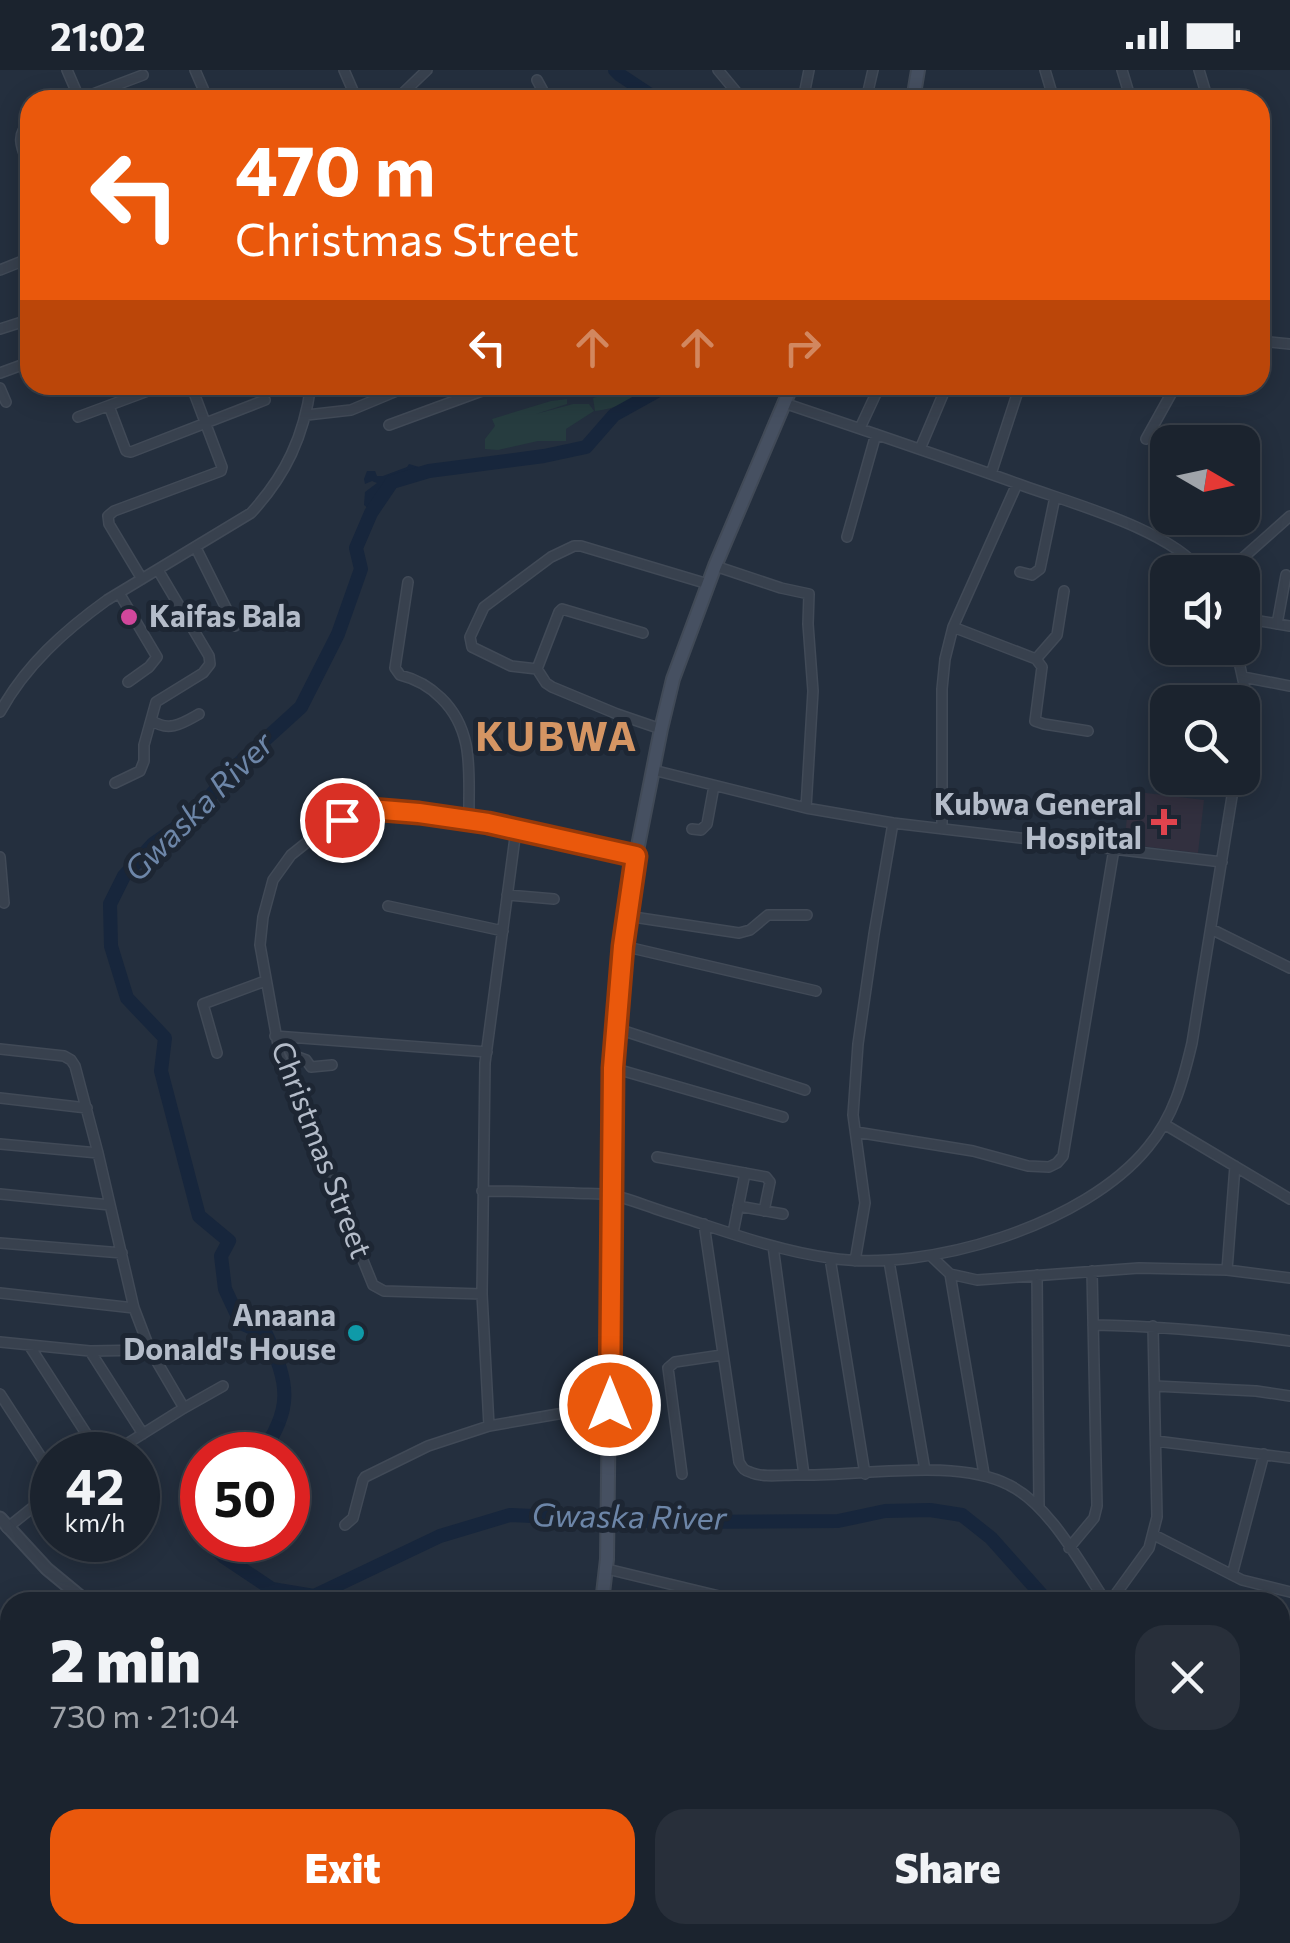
<!DOCTYPE html>
<html lang="en">
<head>
<meta charset="utf-8">
<style>
  body { margin:0; font-family:Commissioner,sans-serif; background:#282f3a; color:#f1f3f6; height:100vh; display:flex; flex-direction:column; font-size:38px; white-space:nowrap }
  * { box-sizing:border-box; margin:0 }
  p { font-size:32px; color:#a0a4aa }
  .icon { flex:none; width:55px; height:55px; fill:none; stroke:currentColor; stroke-width:2; stroke-linecap:round; stroke-linejoin:round }
  .map { position:relative; flex:1; overflow:hidden }
  .details { position:absolute; left:0px; top:1522px; width:1290px; height:352px; display:flex; flex-direction:column; background:#1b232e; border-radius:30px 30px 0 0; box-shadow:0 5px 25px #0003,0 0 0 2px #39404a }
  .details>* { flex:none }
  .top-card { position:absolute; left:20px; top:20px; width:1250px; height:305px; border-radius:30px; box-shadow:0 5px 25px #0003,0 0 0 2px #39404a; background:#ea580c; color:#fff; overflow:hidden }
  .needle { width:65px; rotate:99deg }
  .controls { position:absolute; left:1150px; top:355px; display:grid; gap:20px }
  .controls a { display:grid; place-items:center; width:110px; height:110px; border-radius:20px; background:#1b232e; box-shadow:0 5px 25px #0003,0 0 0 2px #39404a; font-size:50px }
  .speed { position:absolute; left:30px; top:1362px; display:flex; gap:20px; font-size:50px; font-weight:700; text-align:center }
  .speed>* { display:grid; place-content:center; width:130px; height:130px; border-radius:50%; background:#1b232e; box-shadow:0 5px 25px #0003,0 0 0 2px #39404a; line-height:1 }
  .speed small { font-size:25px; font-weight:400 }
  .speed .limit { border:15px solid #d22; background:#fff; color:#111 }
  .pin { position:absolute; display:grid; place-items:center; width:85px; height:85px; color:#fff; margin:-42px; border:5px solid #fff; border-radius:50%; box-shadow:0 2px 10px #0007 }
  .me { position:absolute; width:110px; margin:-55px; rotate:0deg; stroke-linejoin:round; filter:drop-shadow(0 0 8px #0008) }
  .turn { display:flex; align-items:center; gap:35px; height:210px; padding:0 50px; font-size:45px }
  .turn .icon { width:130px; height:130px; stroke-width:2.5 }
  .turn b { display:block; font-size:70px; line-height:85px }
  .lanes { display:flex; align-items:center; height:95px; padding:0 50px; background:#0003; justify-content:center; gap:50px; direction:ltr }
  .lanes .off { opacity:.35 }
  .round { display:grid; place-items:center; flex:none; width:105px; height:105px; border-radius:30px; background:#282f3a }
  .overview { display:flex; align-items:center; justify-content:space-between; height:170px; padding:0 50px }
  h1 { font-size:60px; font-weight:800; line-height:75px }
  .cta { display:flex; gap:20px; margin-top:auto; padding:20px 50px }
  .cta a { flex:1; height:115px; border-radius:30px; background:#ea580c; color:#fff; font-size:40px; font-weight:800; line-height:115px; text-align:center }
  .cta a+a { background:#282f3a; color:#f1f3f6 }
  .status { display:flex; justify-content:space-between; align-items:center; height:70px; padding:0 50px; background:#1b232e; direction:ltr }
  .status svg { height:28px; fill:currentColor }
  .map>svg:first-child { display:block }
  .medical { fill:#32303f }
  .green { fill:#263c3f }
  .water { fill:#17263c }
  .lines { fill:none; stroke-linecap:round; stroke-linejoin:round }
  .river { stroke:#17263c; stroke-width:14 }
  .minor-casing { stroke:#414a57; stroke-width:12 }
  .tertiary-casing { stroke:#414a57; stroke-width:15 }
  .secondary-casing { stroke:#414a57; stroke-width:16 }
  .minor { stroke:#38414e; stroke-width:9 }
  .tertiary { stroke:#38414e; stroke-width:11 }
  .secondary { stroke:#465061; stroke-width:12 }
  .route-casing { stroke:#983908; stroke-width:25 }
  .route { stroke:#ea580c; stroke-width:18 }
  .hotel-dot { fill:#d1479c; stroke:#1d2633; stroke-width:4 }
  .health-dot { fill:#e0444e; stroke:#1d2633; stroke-width:4 }
  .culture-dot { fill:#0f9aa8; stroke:#1d2633; stroke-width:4 }
  .labels { text-anchor:middle; stroke-width:10; stroke-linejoin:round; paint-order:stroke }
  .poi-label { font-size:30px; font-weight:bold; fill:#b4bcc9; stroke:#1d2633; text-anchor:end }
  .street-label { font-size:30px; fill:#b4bcc9; stroke:#1d2633 }
  .water-label { font-size:32px; font-style:italic; fill:#6d86a8; stroke:#1d2633 }
  .district-label { font-size:40px; font-weight:bold; letter-spacing:2.5px; fill:#d59563; stroke:#1d2633 }
</style>
</head>
<body>
<div class="status"><b>21:02</b><svg viewBox="0 0 49 12"><path d="M0 12V9h3v3zM5 12V6h3v6zM10 12V3h3v9zM15 12V0h3v12zM26 1h20v11H26zM47 4h2v5h-2z"/></svg></div>
<div class="map">
<svg width="1290" height="1873" viewBox="0 0 1290 1873">
  <rect width="100%" height="100%" fill="#242f3e"/>
  <path class="medical" d="M1130 721 1204 730 1198 783 1124 774Z"/>
  <path class="green" d="M635 315H650V317C635 330 615 339 595 341L593 328Z
    M567 329V334L536 344 573 334H589L594 341 566 359V371H538L498 380 485 379V369L495 356 492 349 551 331Z"/>
  <path class="water" d="M409 394 419 397 421 401 390 411 371 441 364 435 365 422 377 413 372 411 365 414 364 409 367 401H375L377 406H383L407 397Z"/>
  <g class="lines">
    <path class="river" d="M615 0 620 5 658 30
      M260 1385C294 1339 289 1313 266 1264L241 1253 225 1219 221 1186 229 1171 199 1146 161 1001 165 968 127 928 111 876 110 834 124 806 153 774 193 746 235 697 301 637 338 564 361 499 356 478 371 443 392 412 429 401 544 386 586 377 614 345 668 315
      M202 1428 192 1456 202 1466
      M207 1470 224 1487 272 1519 314 1526 440 1466 510 1445 673 1452 838 1451 885 1441 930 1440 962 1445 991 1468 1048 1532
      M1280 1688 1290 1692"/>
    <g class="minor-casing">
      <path id="minor" d="M67 0 80 30
        M195 0 208 30
        M344 0 357 30
        M718 0 743 30
        M1045 0 1054 30
        M1122 0 1131 30
        M1199 0 1208 30
        M537 10 548 30
        M77 30 143 5
        M389 30 403 23 427 0
        M803 30 809 0
        M866 30 873 0
        M30 54C12 65 25 84 30 100
        M0 200 30 188
        M0 259 22 252 30 253
        M1260 271 1290 274
        M1260 282V301
        M0 303 30 292
        M0 318 6 332
        M784 333C864 360 944 387 1024 416 1074 434 1170 460 1202 502
        M109 336 126 381 131 382 265 330
        M307 345 351 340 411 315
        M78 347 164 315
        M389 355 498 315
        M860 358 880 315
        M1146 369 1176 315
        M920 379 947 315
        M991 404 1020 315
        M847 467 876 364
        M196 478 235 556
        M715 496 781 518 809 524 808 554 813 621 806 738
        M1020 502 1032 505 1040 499 1055 427
        M1227 502 1290 446
        M142 509 109 454 108 446 114 441 221 401 222 397 191 315
        M408 512 395 598 400 605C416 609 429 616 441 628 476 662 468 706 469 750
        M119 523 157 587 149 597 128 612
        M1242 548 1290 556
        M1277 554 1286 505
        M953 557 1036 589 1042 597 1035 651 1044 654 1088 661
        M643 563 562 539 559 542 537 599 546 613 552 617 617 644 661 659
        M1236 578 1245 619 1242 658
        M1036 589 1057 565 1064 521
        M537 599 511 596 472 577 470 567 484 537 551 487 574 476H581L708 514
        M1243 607 1290 616
        M0 642C26 595 64 561 107 530L251 443C286 405 304 366 311 315
        M151 650C169 663 183 653 199 644
        M653 700 806 738 893 753 1222 792
        M115 713 140 701 144 691V675L156 632 203 603 210 594 209 586 158 500
        M692 759 701 760 707 754 714 716
        M942 759V619L945 589 953 557 1017 414
        M0 787 4 833
        M507 825 554 829
        M388 836 503 861
        M627 846 739 863 750 860 768 845H807
        M1211 859 1290 898
        M623 876 816 921
        M615 958 805 1020
        M275 966 487 982
        M282 967 292 985 306 990 311 997 332 995
        M0 979 64 986 71 990 75 996 98 1083 134 1238 150 1280 184 1338
        M217 983 203 934 265 911
        M613 998 783 1047
        M0 1028 87 1038
        M1164 1054 1290 1129
        M856 1062 973 1081 1028 1096 1049 1097 1057 1093 1063 1086 1114 779
        M0 1074 98 1083
        M657 1087 766 1107 770 1112 764 1141
        M482 1121C513 1121 543 1122 573 1123 586 1124 599 1123 611 1125 628 1128 646 1136 662 1141 717 1158 772 1180 830 1188 927 1203 1085 1155 1148 1077 1174 1046 1183 1011 1192 973L1235 708
        M0 1124 110 1135
        M738 1136 783 1144
        M704 1154 739 1392C743 1398 743 1400 750 1402 762 1408 782 1405 796 1405 858 1407 955 1387 1009 1415 1050 1435 1081 1495 1106 1532
        M733 1163 745 1103
        M0 1173 122 1183
        M773 1176 804 1405
        M931 1186 950 1204 977 1210 1139 1198 1227 1200 1290 1208
        M830 1188 865 1404
        M855 1191 865 1133 853 1045 858 974 874 864 893 753
        M889 1191 925 1400
        M1227 1200 1235 1096
        M950 1204 984 1404
        M1037 1205 1039 1437
        M0 1223 134 1238
        M482 1224 384 1221 373 1215 280 986 260 875 263 847 273 810 291 785 321 761 370 739 469 750 636 786
        M1093 1255C1160 1256 1224 1262 1290 1271
        M0 1272 90 1281 150 1280
        M29 1275 100 1385
        M90 1281 143 1364
        M1155 1316 1256 1321 1290 1326
        M0 1324 52 1404
        M489 1356 482 1224 485 993 516 760
        M1156 1371 1290 1388
        M109 1385 184 1338 223 1316
        M682 1404 668 1298 675 1292 722 1285
        M345 1455 353 1448 363 1410 365 1407 428 1376 489 1356 610 1335
        M7 1458 52 1422
        M1154 1465 1242 1510 1290 1522
        M1069 1478 1094 1448 1097 1436 1092 1201
        M607 1499 744 1532
        M1232 1505 1264 1384
        M1110 1532 1149 1478 1157 1447 1153 1256
        M1280 1617C1288 1615 1289 1608 1290 1601
        M54 1865 55 1873
        M189 1865V1873
        M315 1865 328 1873
        M906 1865 918 1873
        M1038 1865 1041 1873
        M124 1873 129 1865
        M256 1873 258 1865
        M815 1873 820 1865
        M875 1873 880 1865
        M1214 1873 1219 1865"/>
    </g>
    <g class="tertiary-casing">
      <path id="tertiary" d="M0 1448 47 1499 87 1532"/>
    </g>
    <g class="secondary-casing">
      <path id="secondary" d="M913 30 918 0
        M602 1532 607 1489 613 998 623 869 636 786 661 659 673 609 715 496 792 315
        M417 1873 422 1865"/>
    </g>
    <use href="#minor" class="minor"/>
    <use href="#tertiary" class="tertiary"/>
    <use href="#secondary" class="secondary"/>
  </g>
  <g class="lines">
    <g class="route-casing">
      <path id="route" d="M342 750 370 739 419 743 488 753 636 786 623 876 613 998 610 1335"/>
    </g>
    <use href="#route" class="route"/>
  </g>
  <circle class="hotel-dot" cx="129" cy="547" r="10"/>
  <path class="health-dot" d="M1159 737h10v10h10v10h-10v10h-10v-10h-10v-10h10z"/>
  <circle class="culture-dot" cx="356" cy="1263" r="10"/>
  <g class="labels">
    <g class="poi-label">
      <text x="149" y="557" text-anchor="start">Kaifas Bala</text>
      <text x="1142" y="745">Kubwa General<tspan x="1142" dy="34">Hospital</tspan></text>
      <text x="336" y="1256">Anaana<tspan x="336" dy="34">Donald's House</tspan></text>
    </g>
    <g class="street-label">
      <text transform="translate(321 1080) rotate(69)" y="10">Christmas Street</text>
    </g>
    <g class="water-label">
      <text transform="translate(199 737) rotate(-45)" y="11">Gwaska River</text>
      <text transform="translate(629 1447) rotate(1)" y="11">Gwaska River</text>
    </g>
    <g class="district-label">
      <text x="557" y="681">KUBWA</text>
    </g>
  </g>
</svg>
<div class="controls">
<a><svg class="needle" viewBox="-14 -14 28 28"><path d="M0-13l5 13h-10z" fill="#e53935"/><path d="M0 13l5-13h-10z" fill="#a0a4aa"/></svg></a>
<a><svg class="icon" aria-label="sound" viewBox="0 0 24 24"><path d="M4 9h4l5-4v14l-5-4H4zM17 9q2 3 0 6"/></svg></a>
<a><svg class="icon" aria-label="search" viewBox="0 0 24 24"><circle cx="10" cy="10" r="6"/><path d="M15 15l6 6"/></svg></a>
</div>
<div class="speed"><div>42<small>km/h</small></div><div class="limit">50</div></div>
<div class="pin" style="left:342px;top:750px;background:#d93025"><svg class="icon" aria-label="arrive" viewBox="0 0 24 24"><path d="M6 21V4h12l-3 4 3 4H6"/></svg></div>
<svg class="me" style="left:610px;top:1335px" viewBox="-20 -20 40 40"><circle r="17" fill="#ea580c" stroke="#fff" stroke-width="3"/><path d="M0-11L8 9 0 5-8 9z" fill="#fff"/></svg>
<div class="top-card">
<div class="turn"><svg class="icon" aria-label="left" viewBox="0 0 24 24"><path d="M17 20v-9H6M10 6l-5 5 5 5"/></svg><div><b>470 m</b>Christmas Street</div></div>
<div class="lanes"><svg class="icon" aria-label="left" viewBox="0 0 24 24"><path d="M17 20v-9H6M10 6l-5 5 5 5"/></svg><svg class="icon off" aria-label="ahead" viewBox="0 0 24 24"><path d="M12 20V5M6 11l6-6 6 6"/></svg><svg class="icon off" aria-label="ahead" viewBox="0 0 24 24"><path d="M12 20V5M6 11l6-6 6 6"/></svg><svg class="icon off" aria-label="right" viewBox="0 0 24 24"><path d="M7 20v-9h11M14 6l5 5-5 5"/></svg></div>
</div>
<section class="details">
<div class="overview"><div><h1>2 min</h1><p>730 m · 21:04</p></div><a class="round"><svg class="icon" aria-label="close" viewBox="0 0 24 24"><path d="M6 6l12 12M18 6L6 18"/></svg></a></div>
<div class="cta"><a>Exit</a><a>Share</a></div>
</section>
</div>
</body>
</html>
